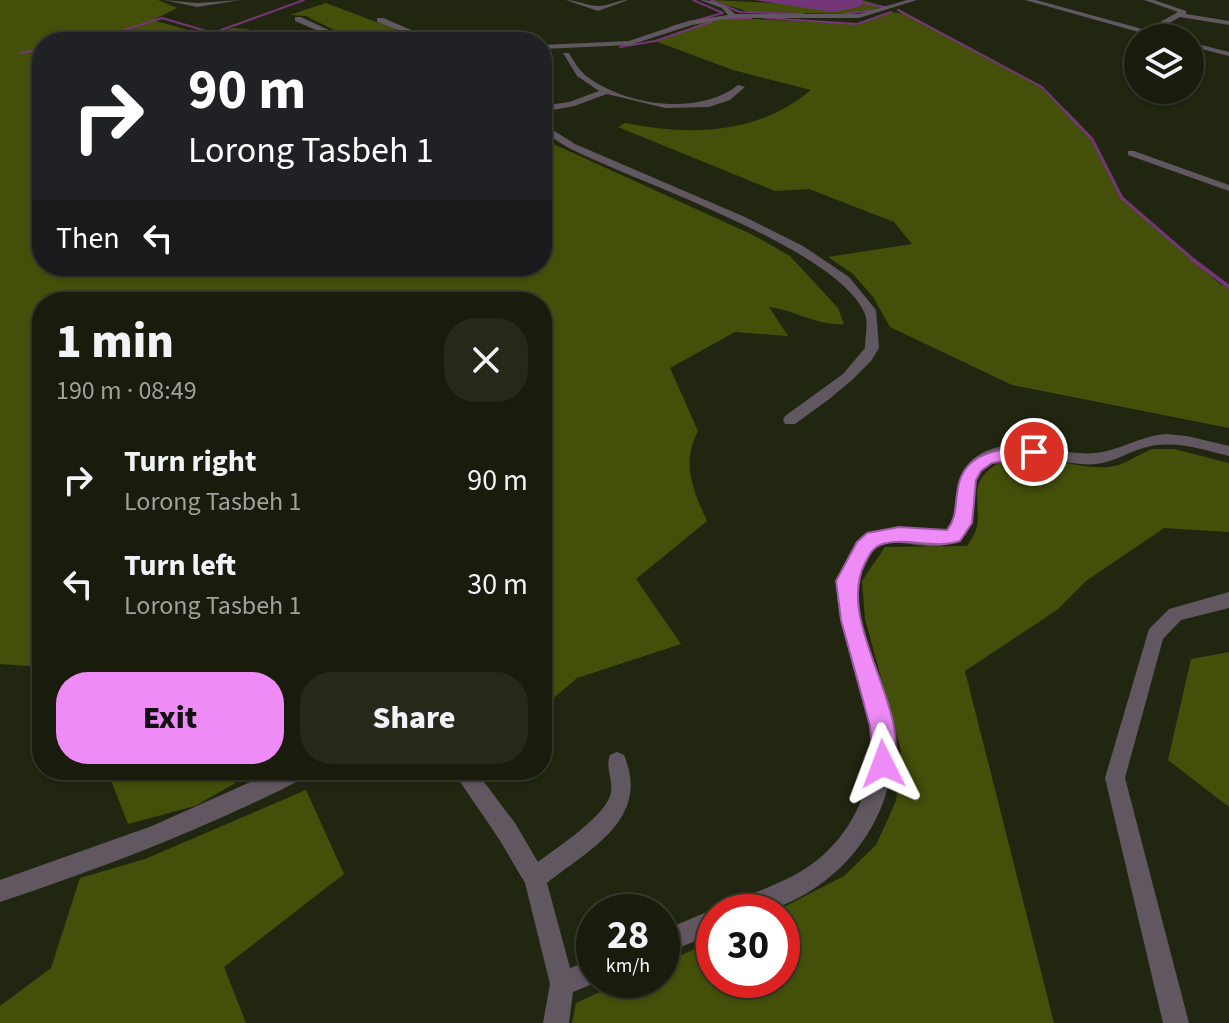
<!DOCTYPE html>
<html lang="en">
<head>
<meta charset="utf-8">
<style>
  body { margin:0; font-family:"Source Sans 3",sans-serif; background:#26291a; color:#f1f3f6; height:100vh; display:flex; flex-direction:column; font-size:30px; white-space:nowrap }
  * { box-sizing:border-box; margin:0 }
  p { font-size:26px; color:#9fa19d }
  .icon { flex:none; width:44px; height:44px; fill:none; stroke:currentColor; stroke-width:2; stroke-linecap:round; stroke-linejoin:round }
  .map { position:relative; flex:1; overflow:hidden }
  .details { position:absolute; left:32px; top:292px; width:520px; height:488px; display:flex; flex-direction:column; background:#191c0c; border-radius:32px; box-shadow:0 2px 6px #0004,0 0 0 2px #373a2d }
  .details>* { flex:none }
  .top-card { position:absolute; left:32px; top:32px; width:520px; height:244px; border-radius:32px; box-shadow:0 2px 6px #0004,0 0 0 2px #373a2d; background:#202124; color:#fff; overflow:hidden }
  .buttons { position:absolute; left:1124px; top:24px; display:grid; gap:16px }
  .buttons a { display:grid; place-items:center; width:80px; height:80px; border-radius:50%; background:#191c0c; box-shadow:0 2px 6px #0004,0 0 0 2px #373a2d; font-size:40px }
  .speed { position:absolute; left:576px; top:894px; display:flex; gap:16px; font-size:40px; font-weight:700; text-align:center }
  .speed>* { display:grid; place-content:center; width:104px; height:104px; border-radius:50%; background:#191c0c; box-shadow:0 2px 6px #0004,0 0 0 2px #373a2d; line-height:1 }
  .speed small { font-size:20px; font-weight:400 }
  .speed .limit { border:12px solid #d22; background:#fff; color:#111 }
  .pin { position:absolute; display:grid; place-items:center; width:68px; height:68px; color:#fff; margin:-34px; border:4px solid #fff; border-radius:50%; box-shadow:0 2px 8px #0007 }
  .me { position:absolute; width:88px; margin:-44px; rotate:357deg; stroke-linejoin:round; filter:drop-shadow(0 0 6px #0008) }
  .turn { display:flex; align-items:center; gap:28px; height:168px; padding:0 24px; font-size:36px }
  .turn .icon { width:104px; height:104px; stroke-width:2.5 }
  .turn b { display:block; font-size:56px; line-height:68px }
  .then { display:flex; align-items:center; height:76px; padding:0 24px; background:#0003; gap:16px; font-size:30px }
  .round { display:grid; place-items:center; flex:none; width:84px; height:84px; border-radius:32px; background:#26291a }
  .summary { display:flex; align-items:center; justify-content:space-between; height:136px; padding:0 24px }
  h1 { font-size:48px; font-weight:800; line-height:60px }
  .button { display:flex; gap:16px; margin-top:auto; padding:16px 24px }
  .button a { flex:1; height:92px; border-radius:32px; background:#ef8bf7; color:#111; font-size:32px; font-weight:800; line-height:92px; text-align:center }
  .button a+a { background:#26291a; color:#f1f3f6 }
  ul { padding:0; list-style:none }
  li { display:flex; align-items:center; gap:24px; height:104px; padding:0 24px }
  li div { flex:1 }
  li b { display:block; font-size:30px }
  li em { font-style:normal }
  .map>svg:first-child { display:block }
  .green { fill:#44500a }
  .water { fill:#743679 }
  .lines { fill:none; stroke-linecap:round; stroke-linejoin:round }
  .stream-far2 { stroke:#743679; stroke-width:2 }
  .stream-far1 { stroke:#743679; stroke-width:3 }
  .stream { stroke:#743679; stroke-width:4 }
  .street { fill:#605760; fill-rule:evenodd }
  .route { fill:#ef8bf7; stroke:#9b5aa1; stroke-width:2 }
</style>
</head>
<body>
<div class="map">
<svg width="1229" height="1023" viewBox="0 0 1229 1023">
  <rect width="100%" height="100%" fill="#212610"/>
  <path class="green" d="M0 0H158L177 8 153 20 205 35 233 28 248 29 275 42H42V266H542V228L550 223 542 190V133L549 142 753 235 790 256 838 308 844 324C816 326 796 310 769 307L788 336 735 332 670 368 698 431C681 463 693 490 707 521L636 579 681 644 577 678 542 708V302H42V667L0 664Z
    M711 0 860 7 863 0 885 7 848 14 749 12Z
    M326 3 429 42H358L306 16 290 15Z
    M891 12 906 14 1042 87 1092 139 1122 198 1220 284 1229 287V428L1012 385 890 327 873 297 853 274 828 257 912 244 894 222 809 189 775 191 618 127 625 123C691 136 757 135 811 90L733 70 655 41 700 24 731 18 857 24Z
    M1152 449H1174L1229 463V532L1164 528 1086 581 1057 610 965 671 1054 1023H572L576 1003 626 980H662V964L714 940V980H782V912H774L844 876 876 845 896 801 901 751 865 619 862 581 885 547 967 546C970 541 974 535 976 530 982 513 971 491 983 476 1015 436 1077 477 1119 465 1130 461 1141 453 1152 449Z
    M1229 652V807L1168 760 1191 659Z
    M107 770H258L195 806 128 824Z
    M306 790 344 874 224 967 246 1023H0V1006L51 968 80 878 145 859Z"/>
  <path class="water" d="M754 0H863L860 7 833 12Z"/>
  <g class="lines">
    <path class="stream-far2" d="M711 0 740 12 803 14
      M862 3 885 7
      M898 10 1042 87 1068 114
      M845 14 874 10
      M765 18 857 24 891 12
      M725 19 751 18
      M672 27 723 13 693 0
      M86 42 162 18 213 33 304 0
      M620 47 655 41 711 22
      M20 53 42 49"/>
    <path class="stream-far1" d="M1066 112 1092 139 1122 198 1195 261"/>
    <path class="stream" d="M1192 259 1229 287"/>
    <path class="street" d="M164 0 197 3 241 0 197 7Z
      M566 0C577 0 590 7 601 6 610 5 618 0 628 0L598 11Z
      M700 0C714 0 725 4 735 14H859L907 0H917L859 18H733L692 25 630 45 542 49V45L629 41 688 21 728 15 722 8Z
      M1025 0H1036L1146 30 1178 12 1144 0H1154L1186 11V14L1229 21V25L1180 17 1153 32 1172 38H1160Z
      M295 17H301L354 42H344L295 21Z
      M377 18H383L440 42H429L377 22Z
      M1190 42 1229 52V56L1190 46Z
      M563 53H569C574 62 580 72 589 78 628 106 699 116 738 85L745 87 730 100 709 107 665 108 607 94 574 106 542 112V106L569 102 599 91 577 76Z
      M542 123 575 144 745 217 803 246 849 277 876 310 879 348 871 361 852 380 828 400 795 424H785L783 420 785 416 843 374 865 348C865 338 869 321 864 312 835 248 639 183 573 150 562 145 552 137 542 130Z
      M1128 151H1134L1229 185V191L1128 155Z
      M1166 434 1187 436 1229 446V456C1202 449 1171 439 1143 448 1127 453 1113 462 1096 464 1060 468 1004 438 977 474 971 493 978 518 965 535 961 540 954 542 949 544 915 554 880 524 861 566 856 577 854 585 854 596 861 641 884 681 891 725 904 809 845 888 766 911 753 915 737 912 723 912L727 904C751 894 777 885 800 872 854 840 882 776 869 714 860 675 842 637 837 596 837 581 842 569 849 556 873 505 916 549 948 530 965 520 952 480 970 462 1003 429 1056 457 1095 453 1119 451 1140 436 1166 434Z
      M1229 592V608L1181 620 1163 639 1125 778 1189 1023H1163L1105 778 1149 629 1169 609Z
      M617 752 624 755C651 819 590 849 547 883L570 968 594 959V980H602L573 992 569 1023H543L550 984 525 883 499 839 452 770H475L515 823 538 862C556 848 608 815 611 792 613 779 605 767 610 755Z
      M277 770H309L306 777C208 828 105 867 0 902V880L152 826Z
      M714 909 720 912H714V933L662 955V931Z"/>
  </g>
  <path class="route" d="M1034 446 1040 447V456L992 463 981 471 976 480 972 523 960 541C933 550 906 536 880 545 872 548 869 556 865 563 834 624 916 712 891 772L883 775 874 772 870 726 841 620 836 581 857 542 867 533 899 527 947 530C956 519 955 508 957 494 961 450 998 450 1034 446Z"/>
</svg>
<div class="buttons">
<a><svg class="icon" aria-label="layers" viewBox="0 0 24 24"><path d="M12 4l9 5-9 5-9-5zM3 14l9 5 9-5"/></svg></a>
</div>
<div class="speed"><div>28<small>km/h</small></div><div class="limit">30</div></div>
<div class="pin" style="left:1034px;top:452px;background:#d93025"><svg class="icon" aria-label="arrive" viewBox="0 0 24 24"><path d="M6 21V4h12l-3 4 3 4H6"/></svg></div>
<svg class="me" style="left:883px;top:764px" viewBox="-20 -20 40 40"><path d="M0-17L14 15 0 8-14 15z" fill="#ef8bf7" stroke="#fff" stroke-width="4"/></svg>
<div class="top-card">
<div class="turn"><svg class="icon" aria-label="right" viewBox="0 0 24 24"><path d="M7 20v-9h11M14 6l5 5-5 5"/></svg><div><b>90 m</b>Lorong Tasbeh 1</div></div>
<div class="then">Then<svg class="icon" aria-label="left" viewBox="0 0 24 24"><path d="M17 20v-9H6M10 6l-5 5 5 5"/></svg></div>
</div>
<section class="details">
<div class="summary"><div><h1>1 min</h1><p>190 m · 08:49</p></div><a class="round"><svg class="icon" aria-label="close" viewBox="0 0 24 24"><path d="M6 6l12 12M18 6L6 18"/></svg></a></div>
<ul>
<li><svg class="icon" aria-label="right" viewBox="0 0 24 24"><path d="M7 20v-9h11M14 6l5 5-5 5"/></svg><div><b>Turn right</b><p>Lorong Tasbeh 1</p></div><em>90 m</em></li>
<li><svg class="icon" aria-label="left" viewBox="0 0 24 24"><path d="M17 20v-9H6M10 6l-5 5 5 5"/></svg><div><b>Turn left</b><p>Lorong Tasbeh 1</p></div><em>30 m</em></li>
</ul>
<div class="button"><a>Exit</a><a>Share</a></div>
</section>
</div>
</body>
</html>
